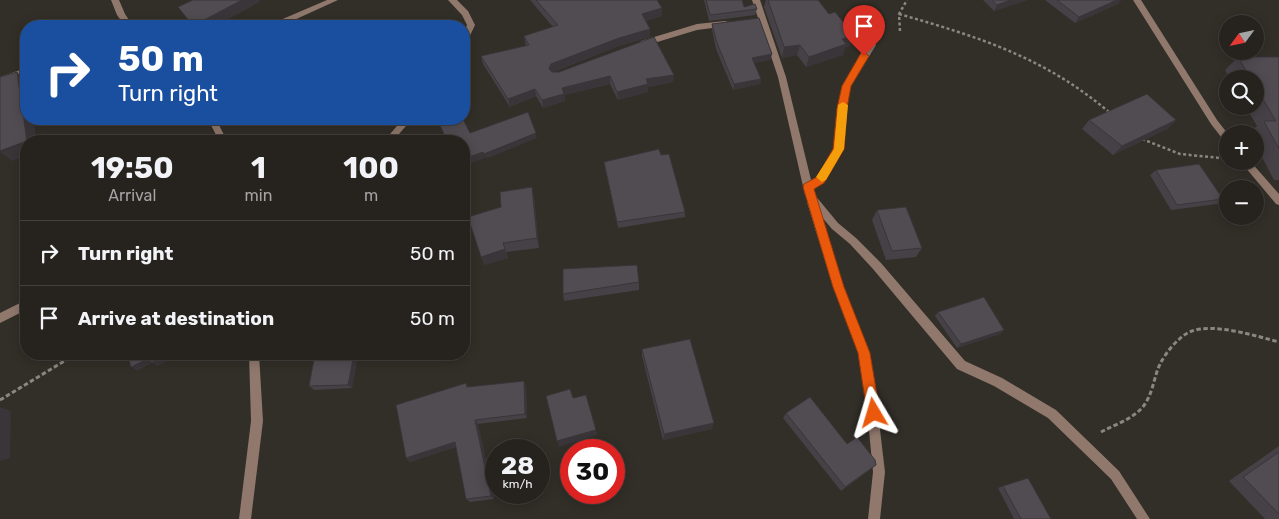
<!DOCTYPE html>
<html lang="en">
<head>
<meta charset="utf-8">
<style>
  body { margin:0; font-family:Rubik,sans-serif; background:#322f2b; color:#f1f3f6; height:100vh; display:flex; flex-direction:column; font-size:19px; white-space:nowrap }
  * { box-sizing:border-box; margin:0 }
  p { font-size:16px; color:#a4a4a4 }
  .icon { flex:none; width:28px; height:28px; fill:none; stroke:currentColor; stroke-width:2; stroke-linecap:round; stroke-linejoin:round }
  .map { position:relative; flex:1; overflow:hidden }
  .drawer { position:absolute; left:20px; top:135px; width:450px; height:225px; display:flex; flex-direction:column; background:#26221e; border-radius:20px; box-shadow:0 2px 12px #0003,0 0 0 1px #423f3c }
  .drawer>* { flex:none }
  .banner { position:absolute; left:20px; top:20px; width:450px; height:105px; border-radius:20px; box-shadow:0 2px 12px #0003,0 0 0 1px #423f3c; background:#1a4fa0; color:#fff; overflow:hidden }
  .needle { width:32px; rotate:237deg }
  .controls { position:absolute; left:1219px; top:15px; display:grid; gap:10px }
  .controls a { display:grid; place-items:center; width:45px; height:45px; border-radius:50%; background:#26221e; box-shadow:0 2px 12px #0003,0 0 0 1px #423f3c; font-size:25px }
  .speed { position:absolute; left:485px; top:439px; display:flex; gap:10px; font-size:25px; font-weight:700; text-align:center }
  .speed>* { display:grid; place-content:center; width:65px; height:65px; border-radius:50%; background:#26221e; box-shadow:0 2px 12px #0003,0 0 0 1px #423f3c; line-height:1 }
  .speed small { font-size:12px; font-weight:400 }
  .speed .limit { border:8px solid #d22; background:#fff; color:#111 }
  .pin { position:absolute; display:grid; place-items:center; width:42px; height:42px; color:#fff; margin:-51px -21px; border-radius:50% 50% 50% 0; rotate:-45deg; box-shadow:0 0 5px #0007 }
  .pin .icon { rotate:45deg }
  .me { position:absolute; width:55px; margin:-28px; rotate:353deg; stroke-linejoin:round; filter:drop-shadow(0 0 4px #0008) }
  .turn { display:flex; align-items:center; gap:18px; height:105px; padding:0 15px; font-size:22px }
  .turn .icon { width:65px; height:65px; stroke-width:2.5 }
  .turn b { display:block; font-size:35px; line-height:42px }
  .eta { display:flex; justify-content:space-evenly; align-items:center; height:85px; text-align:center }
  .eta b { font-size:30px; font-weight:700; line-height:35px }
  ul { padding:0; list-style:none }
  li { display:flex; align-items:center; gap:15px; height:65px; padding:0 15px; border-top:1px solid #423f3c }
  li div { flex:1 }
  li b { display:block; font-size:19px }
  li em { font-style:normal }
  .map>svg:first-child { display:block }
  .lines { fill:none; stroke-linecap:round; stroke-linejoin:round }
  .path-far1 { stroke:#8a8782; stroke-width:2.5; stroke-dasharray:3 2.5; stroke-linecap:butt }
  .path { stroke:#8a8782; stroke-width:3; stroke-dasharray:4.5 2.5; stroke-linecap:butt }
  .minor { fill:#90786c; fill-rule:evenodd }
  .wall { fill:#464147 }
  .shaded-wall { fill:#393539 }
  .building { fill:#514c52; stroke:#393539 }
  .route { fill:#ea580c; stroke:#983908 }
  .slow { fill:#f59e0b }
</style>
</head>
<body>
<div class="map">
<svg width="1279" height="519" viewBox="0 0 1279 519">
  <rect width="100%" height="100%" fill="#322e28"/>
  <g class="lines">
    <path class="path-far1" d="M899 14C979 37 1046 58 1110 113
      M900 31 899 14 907 0
      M1142 139 1180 154 1220 158"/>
    <path class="path" d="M0 400 76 354
      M1101 432C1114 425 1130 420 1141 409 1153 396 1153 379 1160 364 1166 352 1180 335 1192 331 1215 323 1256 336 1279 342"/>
    <path class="minor" d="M111 0H119L125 14 133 26H125L117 15Z
      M327 0H338L281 26H270L271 24Z
      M448 0H457L468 11 475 25 467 42 464 43V32L467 25 462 15Z
      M752 0H760L786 77 811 180 817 177 834 149 838 108 843 86 869 43H875L876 45 851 86 846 108 844 149 823 183 813 189 814 194 838 223 856 238 881 263 965 361 1002 378 1056 410 1119 471 1150 519H1137L1111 479 1048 418 994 386 957 369 873 269 850 244 832 229 821 216 843 287 869 353 874 379 885 472 880 519H868L873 472 864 379 859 353 833 287 807 202 808 200 805 195 778 77Z
      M1133 0H1141L1217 120 1228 134V143L1225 142 1211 124Z
      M725 21 728 22V26L697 30 644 46 640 43 641 41 697 24Z
      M26 68V74L0 83V77Z
      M208 119H216L227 141H219Z
      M403 119H412L393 141H384Z
      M1240 161H1250L1279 194V205L1276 204Z
      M26 300V310L0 323V313Z
      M249 354H259L263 421 251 519H239L251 421Z"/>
  </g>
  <path class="wall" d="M530 0H657L662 16 646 21 650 29V37L619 46 553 72 673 82 648 87V92L618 100 610 84 565 95V101L543 108 536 96 510 107 483 64 481 56 526 46 524 36 553 27Z
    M704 0H742L744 7 757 9 755 15 709 21Z
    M766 0H818L829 14 854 35 850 46 845 47 843 55 806 67 797 55 782 58 764 7Z
    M983 0H1027L994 11Z
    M1045 0H1121L1118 4 1075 23Z
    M712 24 772 54 770 60 754 63 761 79 760 84 733 90 716 49 712 30Z
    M1238 57H1279V180H1274L1255 144V134L1249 133 1257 126 1245 106H1255V79H1230L1225 70Z
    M1089 120H1176L1167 129 1113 155 1082 129Z
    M604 162 685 212V217L618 228 605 167Z
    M1156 170 1223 199 1217 204 1171 210 1150 175Z
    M534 197 539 248 506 252 508 258 484 265Z
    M877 210 922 248 916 257 886 260 872 220Z
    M639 282V290L564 301 563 294Z
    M938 312 1004 330 1000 334 957 348 935 316Z
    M642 349 712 429 663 440 642 356Z
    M358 354 352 388 314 390 309 386Z
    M526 386 527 418 478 424 494 499 470 502 466 499 456 447 410 462 406 458 469 387Z
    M786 413 871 469 841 491 783 418Z
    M1279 446V519H1265L1229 481Z
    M1003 486 1051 519H1014L998 488Z"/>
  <path class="shaded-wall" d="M242 0H259L260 2 216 26H193Z
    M1011 0H1027L994 11 997 5Z
    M1117 0H1121L1118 4 1075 23 1079 17Z
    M662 8V16L642 22V14Z
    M650 29V37L619 46 552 72 549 69 551 64 619 38Z
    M854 35 850 46 845 47 843 55 806 67 809 57 842 39Z
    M800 45 797 55 782 58 784 47Z
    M772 54 770 60 751 64 752 58Z
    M17 72 26 81V119H33L37 141H27Z
    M674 75 673 82 648 87V92L618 100 617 92 646 79Z
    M610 76V84L565 95V101L543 108 542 100 562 88Z
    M761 79 760 84 733 90 734 84Z
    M535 89 536 96 510 107 508 99Z
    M1176 120 1167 129 1113 155 1122 146Z
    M536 133 537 138 486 159 484 154Z
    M26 142V156L12 161 0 152Z
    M483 152 485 158 464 166V159Z
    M532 187 534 197 539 248 537 238Z
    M505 249 508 258 484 265 481 257Z
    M1004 330 1000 334 957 348 961 344Z
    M171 354H184L157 366 152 363 137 371 131 367 150 358Z
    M354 354H358L352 388 348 385Z
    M524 381 526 386 527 418 525 414Z
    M0 407 11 411 10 458 0 461Z
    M475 420 478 424 494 499 491 496Z
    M714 423 712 429 663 440 664 434Z
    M596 430 598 435 559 447 557 441Z
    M455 442 459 446 410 462 406 458Z"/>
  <path class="building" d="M193 0H242L193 26 178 7Z
    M536 0H657L662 8 642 14 650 29 619 38 551 64 549 69 552 72H559L654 37 674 75 646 79 648 84 617 92 610 76 562 88 564 94 542 100 535 89 508 99 481 56 529 45 524 36 558 25Z
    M706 0H742L744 7 755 4 757 9 710 15Z
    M768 0H818L829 14 835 12 854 35 842 39 846 44 809 57 800 45 784 47Z
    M992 0H1011L997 5Z
    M1057 0H1117L1079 17Z
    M759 18 772 54 752 58 761 79 734 84 717 43 712 24Z
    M380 19 384 26H359Z
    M1238 57H1279V149L1264 121H1276L1255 86V79H1251Z
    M17 72 27 141 0 151V77Z
    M1147 94 1176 120 1122 146 1089 120Z
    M528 112 536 133 484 154 483 152 464 159V141H444L441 135 444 134 437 119H463L470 133Z
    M659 149 661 155 669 154 685 212 617 222 604 162Z
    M1199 164 1223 199 1177 205 1156 170Z
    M532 187 537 238 503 243 505 249 481 257 468 217 501 207 500 192Z
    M906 207 922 248 892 251 877 210Z
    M637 265 639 282 563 294V269Z
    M984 297 1004 330 961 344 938 312Z
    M690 339 714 423 664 434 642 349Z
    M127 354H171L151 363 150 358 131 367Z
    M315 354H354L348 385 309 386Z
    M524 381 525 414 475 420 491 496 466 499 455 442 406 458 396 405 466 383 467 387Z
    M570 389 573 398 586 395 596 430 557 441 546 396Z
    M810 397 847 444 857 437 875 460 876 465 845 487 786 413Z
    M1279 452V514L1243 477Z
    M1028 478 1051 519H1021L1003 486Z"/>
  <path class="route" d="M864 52 869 56 851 86 847 108 844 149 824 183 814 189 844 287 870 353 880 413 878 418 874 419 869 418 867 413 858 353 833 287 803 187 804 184 817 177 833 149 837 108 842 86 861 53Z"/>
  <path class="slow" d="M843 102 848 105 844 149 826 180 822 182 816 177 834 149 838 105Z"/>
</svg>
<div class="controls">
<a><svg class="needle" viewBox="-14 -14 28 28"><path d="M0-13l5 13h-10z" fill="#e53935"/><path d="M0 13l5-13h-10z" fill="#a4a4a4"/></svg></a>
<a><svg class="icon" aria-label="search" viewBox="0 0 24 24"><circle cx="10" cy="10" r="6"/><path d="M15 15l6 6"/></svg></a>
<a>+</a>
<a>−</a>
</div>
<div class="speed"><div>28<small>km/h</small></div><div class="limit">30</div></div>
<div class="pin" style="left:864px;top:56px;background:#d93025"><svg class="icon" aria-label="arrive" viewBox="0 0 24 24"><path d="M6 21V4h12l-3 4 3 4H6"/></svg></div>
<svg class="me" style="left:874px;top:413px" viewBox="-20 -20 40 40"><path d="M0-17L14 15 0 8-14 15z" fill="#ea580c" stroke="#fff" stroke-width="4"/></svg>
<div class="banner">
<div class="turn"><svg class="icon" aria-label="right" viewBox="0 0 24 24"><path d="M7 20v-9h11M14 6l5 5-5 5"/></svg><div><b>50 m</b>Turn right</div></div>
</div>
<section class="drawer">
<div class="eta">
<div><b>19:50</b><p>Arrival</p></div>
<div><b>1</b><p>min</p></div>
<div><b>100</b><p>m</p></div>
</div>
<ul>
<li><svg class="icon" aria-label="right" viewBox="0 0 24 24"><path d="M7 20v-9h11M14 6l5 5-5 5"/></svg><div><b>Turn right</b></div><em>50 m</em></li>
<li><svg class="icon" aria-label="arrive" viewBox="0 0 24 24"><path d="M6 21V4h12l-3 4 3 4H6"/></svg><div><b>Arrive at destination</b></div><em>50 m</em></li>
</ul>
</section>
</div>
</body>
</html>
